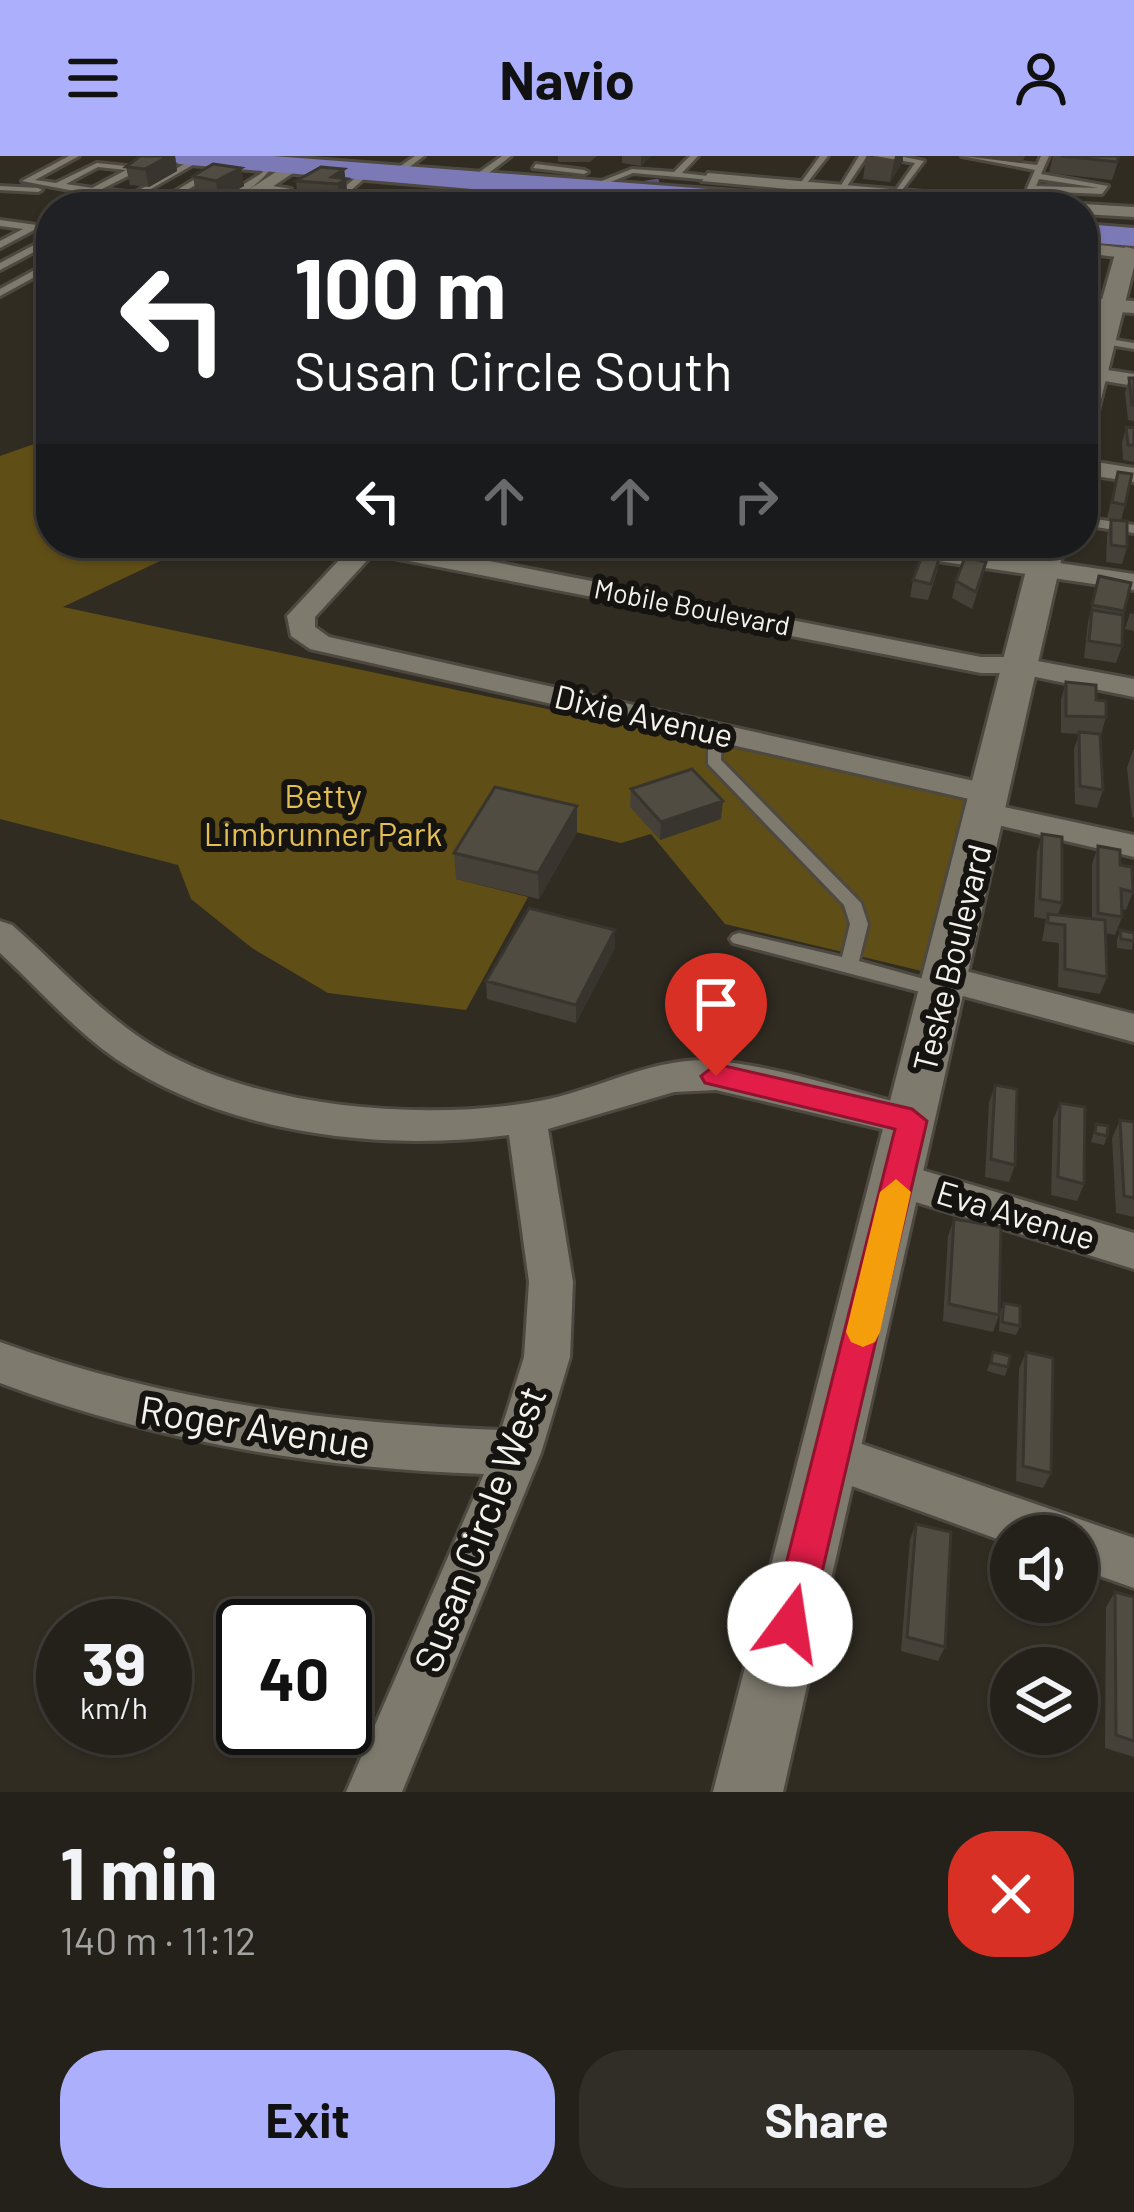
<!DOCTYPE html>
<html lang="en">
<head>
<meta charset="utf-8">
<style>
  body { margin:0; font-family:Barlow,sans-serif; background:#302e27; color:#f1f3f6; height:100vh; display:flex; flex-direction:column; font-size:45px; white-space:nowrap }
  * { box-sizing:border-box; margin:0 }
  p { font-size:39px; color:#a3a3a2 }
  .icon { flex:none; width:66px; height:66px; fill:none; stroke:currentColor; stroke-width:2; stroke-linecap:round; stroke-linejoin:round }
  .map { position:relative; height:1636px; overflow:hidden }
  .sheet { display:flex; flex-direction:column; background:#24211a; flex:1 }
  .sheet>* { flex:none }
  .banner { position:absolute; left:36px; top:36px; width:1062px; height:366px; border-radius:48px; box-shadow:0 3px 9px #0004,0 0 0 3px #413e39; background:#202124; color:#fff; overflow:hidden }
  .buttons { position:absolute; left:990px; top:1359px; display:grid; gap:24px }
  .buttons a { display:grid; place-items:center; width:108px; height:108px; border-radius:50%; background:#24211a; box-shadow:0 3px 9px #0004,0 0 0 3px #413e39; font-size:60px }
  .speed { position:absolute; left:36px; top:1443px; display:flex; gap:24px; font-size:60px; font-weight:700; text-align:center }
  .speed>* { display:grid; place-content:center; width:156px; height:156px; border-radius:50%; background:#24211a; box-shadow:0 3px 9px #0004,0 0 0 3px #413e39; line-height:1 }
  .speed small { font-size:30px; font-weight:400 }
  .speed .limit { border:6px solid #111; border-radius:18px; background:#fff; color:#111 }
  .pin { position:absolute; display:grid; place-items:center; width:102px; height:102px; color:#fff; margin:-123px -51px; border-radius:50% 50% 50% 0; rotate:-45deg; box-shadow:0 0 12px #0007 }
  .pin .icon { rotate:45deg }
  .me { position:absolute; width:132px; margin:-66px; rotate:14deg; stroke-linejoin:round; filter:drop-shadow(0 0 9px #0008) }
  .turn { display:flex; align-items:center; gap:42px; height:252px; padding:0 60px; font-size:54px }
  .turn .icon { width:156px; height:156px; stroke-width:2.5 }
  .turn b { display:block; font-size:84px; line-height:102px }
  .lanes { display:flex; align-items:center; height:114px; padding:0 60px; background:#0003; justify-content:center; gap:60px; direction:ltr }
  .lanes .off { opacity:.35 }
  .round { display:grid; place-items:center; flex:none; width:126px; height:126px; border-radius:48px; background:#302e27 }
  .head { display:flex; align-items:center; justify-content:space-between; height:204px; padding:0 60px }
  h1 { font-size:72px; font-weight:700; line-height:90px }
  .cta { display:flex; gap:24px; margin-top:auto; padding:24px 60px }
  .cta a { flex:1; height:138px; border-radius:48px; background:#acaffb; color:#111; font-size:48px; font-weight:700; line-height:138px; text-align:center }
  .cta a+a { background:#302e27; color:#f1f3f6 }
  header { display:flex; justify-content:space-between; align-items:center; height:156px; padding:0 60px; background:#acaffb; color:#111; font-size:54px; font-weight:700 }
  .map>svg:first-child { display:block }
  .green { fill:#604e17 }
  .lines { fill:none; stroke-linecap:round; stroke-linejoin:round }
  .stream { stroke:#5a5279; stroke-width:4.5 }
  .service-casing { stroke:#4d4941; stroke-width:6 }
  .minor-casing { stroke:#4d4941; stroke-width:6 }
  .tertiary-casing { stroke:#4d4941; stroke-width:6 }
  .primary-casing { stroke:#4d4941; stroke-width:6 }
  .service { fill:#7e7a6e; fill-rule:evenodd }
  .minor { fill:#7e7a6e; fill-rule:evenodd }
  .tertiary { fill:#7e7a6e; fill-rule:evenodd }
  .primary { fill:#7c79b7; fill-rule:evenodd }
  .wall { fill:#454138 }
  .shaded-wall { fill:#38352e }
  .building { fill:#504c41; stroke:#38352e; stroke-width:3 }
  .route { fill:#e11d48; stroke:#92132f; stroke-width:3 }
  .slow { fill:#f59e0b }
  .labels { text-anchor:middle; stroke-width:12; stroke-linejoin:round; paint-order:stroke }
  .far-street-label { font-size:27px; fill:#f4f2eb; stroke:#161410 }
  .street-label { font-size:33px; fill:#f4f2eb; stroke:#161410 }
  .park-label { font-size:33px; fill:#e3be53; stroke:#161410 }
  .near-street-label { font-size:39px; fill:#f4f2eb; stroke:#161410 }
</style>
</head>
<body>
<header><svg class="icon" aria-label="menu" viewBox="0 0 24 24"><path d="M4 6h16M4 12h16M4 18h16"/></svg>Navio<svg class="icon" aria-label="person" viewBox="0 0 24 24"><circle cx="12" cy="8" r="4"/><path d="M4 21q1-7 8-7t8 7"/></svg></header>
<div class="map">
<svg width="1134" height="1636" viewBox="0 0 1134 1636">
  <rect width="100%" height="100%" fill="#302c22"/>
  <path class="green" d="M51 282V387H198L63 451 978 644 930 817 725 768 651 678 621 687 497 657 456 723 528 741 466 854 328 837 252 792 191 743 178 709 0 663V300Z"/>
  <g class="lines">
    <path class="stream" d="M640 28 657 25
      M626 45 645 51"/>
    <g class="service-casing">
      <path id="service" d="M69 0H79L35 24 56 27 97 7 135 11 138 15 102 33 134 37 198 0 205 2 135 42 90 38 22 25ZM98 11 126 14 92 32 66 28Z
        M415 0H424L399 19H393V15Z
        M502 0H511L477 26H471V22Z
        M690 0H698L682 17 708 20 711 24 633 17 588 35 581 33 632 13 674 16Z
        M820 0H828L803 32H797Z
        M859 0H867L843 36H837Z
        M876 0H899L924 5 896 42 892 40 915 7Z
        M962 0 1037 9 1041 0H1049L1041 18 1108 30 1102 38 1034 35 1027 51H1019L1035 14ZM1039 23 1099 32 1036 30Z
        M267 5 274 7C265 26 228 51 207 51L262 17Z
        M536 8 584 14 588 16 584 18 533 12Z
        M366 13 373 15 342 42H336V38Z
        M210 14 217 16 159 51H149Z
        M520 26 527 28 504 51H495Z
        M261 28 291 33 266 51H256L279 34 261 32Z
        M0 30 38 32 42 34 38 36 0 34Z
        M0 64 51 71V77L34 74 0 92V85L23 73 0 70Z
        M51 80V87L0 114V107Z
        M51 105V112L0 140V133Z
        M1103 182 1134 187V193L1099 187 1098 185Z
        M1083 361 1134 369V377L1083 369Z
        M715 572 722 576 721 604 861 747 868 768 859 805 949 830 952 835 949 840 943 842 733 787 730 783 733 779 739 777 842 801 850 768 844 749 708 608V576Z"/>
    </g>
    <g class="minor-casing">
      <path id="minor" d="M291 6 305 9 242 51H222Z
        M708 17 1039 46 1047 51H982L702 25Z
        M1083 48 1134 51V61L1083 58V51H1076Z
        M1083 87 1134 93V103L1083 97Z
        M1083 142 1134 145V157L1083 154Z
        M1094 212 1134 218V230L1087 222 1083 218Z
        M1083 304 1134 312V326L1083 318Z
        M355 387H397L981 501H1016L1134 523V541L1016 517H981L373 398 315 461V471L329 481 1001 631 1006 638 990 648 1134 679V701L976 664 971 657 987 647 310 493 291 480 287 460Z
        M857 387H922L1134 418V434L870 395Z
        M0 765 12 769C54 806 96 852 142 883 246 953 428 968 549 943 603 931 659 899 717 905 781 911 849 935 912 950L926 954 932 965 926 976 912 980 716 934 674 936 548 973 573 1126 570 1201 541 1297 402 1636H346L484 1318C317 1312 157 1286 0 1227V1186C163 1245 328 1267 501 1274L524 1201 529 1126 509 979C380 996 226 978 116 903 74 874 37 831 0 797Z
        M946 810 1134 858V886L933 832 928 823 933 814Z
        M898 1007 1134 1077V1113L883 1036 877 1024 883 1012Z
        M833 1278 1134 1382V1432L1077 1412V1380H1011V1388L816 1317 809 1301 816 1285Z"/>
    </g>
    <g class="tertiary-casing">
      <path id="tertiary" d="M1126 91 1134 93V111L1097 259 1083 267V210L1115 98Z
        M1033 387H1065L783 1636H713Z"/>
    </g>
    <g class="primary-casing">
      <path id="primary" d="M166 0H273L840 43 854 51H685L179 8Z
        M1083 68 1134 72V90L1083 86Z"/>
    </g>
    <use href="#service" class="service"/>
    <use href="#minor" class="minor"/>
    <use href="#tertiary" class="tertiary"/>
    <use href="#primary" class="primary"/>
  </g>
  <path class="wall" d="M140 0H175L177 15 149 31 130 29 126 11Z
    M558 0H597L590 6H558Z
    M622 0H651L641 10 622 7Z
    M866 0 903 5 890 26 863 23Z
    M972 0H1025L1022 7Z
    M1053 0H1120L1112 24 1049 17Z
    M241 12 244 30 218 44 196 39 193 20Z
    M344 13 348 41 340 47 298 44 296 25Z
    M1129 222H1134V265L1128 264 1125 237Z
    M1126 271 1134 272V306L1123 304 1122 287Z
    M1118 316 1125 349 1121 365 1127 391 1122 408 1106 406 1107 380 1111 364 1119 365 1107 362Z
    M944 387H959L957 392 943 390Z
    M975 387H1001L997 399 973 395Z
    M986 406 982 422 972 453 952 442 956 425Z
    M938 413 928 444 910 441 913 424Z
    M1099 420 1131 427 1123 461 1122 490 1116 507 1084 502 1088 466Z
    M1130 457 1134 458V475L1125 473Z
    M1066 526 1096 544 1106 561 1101 579 1103 634 1097 652 1075 648 1074 593 1079 578 1061 577V543Z
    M1133 594H1134V662L1132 661 1127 612Z
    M631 633 721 663 660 684 630 651Z
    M577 676 539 743 456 723 454 697Z
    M1042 678 1062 747 1058 759 1092 763V708L1098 690 1120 709 1133 736 1126 754 1122 753V761L1115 779 1105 777 1107 821 1100 838 1058 831 1059 787 1042 785 1046 763 1034 761 1037 696Z
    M615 774V792L576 867 487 843 486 825Z
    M1120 774 1134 777 1132 794 1117 792V784Z
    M995 929 1015 1009 1009 1026 985 1021 989 947Z
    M1060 947 1084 1028 1077 1045 1051 1039 1053 964Z
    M1120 964 1134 966V1061L1116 1057 1112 982Z
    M1096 968 1107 980 1104 989 1091 986Z
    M954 1063 999 1159 993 1176 943 1165 948 1080Z
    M1004 1147 1020 1170 1016 1179 999 1175 1000 1156Z
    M993 1196 1008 1211 1005 1220 987 1215Z
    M1026 1196 1051 1317 1043 1332 1016 1325 1019 1213Z
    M916 1368 945 1491 938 1505 901 1495 910 1383Z
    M1115 1436 1134 1441V1601L1105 1592 1106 1451Z"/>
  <path class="shaded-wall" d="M169 0H175L177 15 149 31 145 13Z
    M641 0H651L641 10Z
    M895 0H903V5L890 26Z
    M241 12 244 30 218 44 216 25Z
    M344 13 348 41 340 47 338 28 332 21Z
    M723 645 721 663 660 684 661 666Z
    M577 650V676L539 743 538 717Z
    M615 774V792L576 867V849Z"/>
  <path class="building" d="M140 0H169L145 13 126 11Z
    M1061 0H1119L1117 6Z
    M213 8 241 12 216 25 193 20Z
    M321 11 344 13 332 21 347 23 338 28 296 25Z
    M1129 222H1134V249H1132Z
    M1126 271 1134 272V289H1128Z
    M1118 316 1132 318 1125 349 1112 346Z
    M1111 364 1127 365V391L1111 389Z
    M924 394 941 397 931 428 913 424Z
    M965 401 986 406 976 436 956 425Z
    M1099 420 1131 427 1124 455 1092 449Z
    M1092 454 1123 459 1122 490 1089 485Z
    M1066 526 1096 529V544L1106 545V561L1066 560Z
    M1079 576 1100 578 1103 634 1080 630Z
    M692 613 723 645 661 666 631 633Z
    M495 631 577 650 538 717 454 697Z
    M1042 678 1062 681V747L1040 743Z
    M1098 690 1120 694V709L1132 711 1133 736 1121 733 1122 761 1098 757Z
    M529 752 615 774 576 849 486 825Z
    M1048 758 1105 764 1107 821 1065 813V769L1048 767Z
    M1120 774 1134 777V785L1121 783Z
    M995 929 1017 933 1015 1009 991 1003Z
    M1060 947 1085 951 1084 1028 1058 1021Z
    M1120 964 1134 966V1042L1124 1040Z
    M1096 968 1108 970 1107 980 1095 977Z
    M954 1063 1001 1071 999 1159 949 1148Z
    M1004 1147 1020 1150V1170L1002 1166Z
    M993 1196 1010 1200 1008 1211 991 1207Z
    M1026 1196 1053 1202 1051 1317 1023 1310Z
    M916 1368 951 1376 945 1491 907 1481Z
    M1115 1436 1134 1441V1585L1116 1579Z"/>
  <path class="route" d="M716 908 912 953 927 965 810 1468 805 1482 790 1488 776 1482 771 1468 895 973 705 927 701 920Z"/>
  <path class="slow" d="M896 1023 911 1036 880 1176 875 1186 863 1191 851 1186 846 1176 880 1036Z"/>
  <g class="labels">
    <g class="far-street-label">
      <text transform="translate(692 452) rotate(11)" y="9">Mobile Boulevard</text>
    </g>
    <g class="street-label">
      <text transform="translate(644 560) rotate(13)" y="12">Dixie Avenue</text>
      <text transform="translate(952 802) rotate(-76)" y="12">Teske Boulevard</text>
      <text transform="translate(1016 1059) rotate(17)" y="12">Eva Avenue</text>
    </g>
    <g class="park-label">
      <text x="323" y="652">Betty<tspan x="323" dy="38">Limbrunner Park</tspan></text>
    </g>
    <g class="near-street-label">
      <text transform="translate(255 1271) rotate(9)" y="14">Roger Avenue</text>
      <text transform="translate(480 1373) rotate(-69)" y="14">Susan Circle West</text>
    </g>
  </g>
</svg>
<div class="buttons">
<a><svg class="icon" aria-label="sound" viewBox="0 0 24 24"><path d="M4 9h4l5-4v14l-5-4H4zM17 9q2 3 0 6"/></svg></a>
<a><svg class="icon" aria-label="layers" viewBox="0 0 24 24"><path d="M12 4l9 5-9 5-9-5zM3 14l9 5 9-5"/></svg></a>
</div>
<div class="speed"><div>39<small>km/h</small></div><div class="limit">40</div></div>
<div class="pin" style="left:716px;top:920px;background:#d93025"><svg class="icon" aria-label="arrive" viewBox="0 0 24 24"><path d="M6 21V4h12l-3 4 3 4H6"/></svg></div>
<svg class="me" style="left:790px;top:1468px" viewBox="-20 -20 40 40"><circle r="19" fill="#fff"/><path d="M0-13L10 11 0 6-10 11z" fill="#e11d48"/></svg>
<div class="banner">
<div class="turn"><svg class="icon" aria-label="left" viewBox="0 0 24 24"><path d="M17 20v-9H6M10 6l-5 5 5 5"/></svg><div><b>100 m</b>Susan Circle South</div></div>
<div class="lanes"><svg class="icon" aria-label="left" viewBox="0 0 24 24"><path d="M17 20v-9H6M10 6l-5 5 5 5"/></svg><svg class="icon off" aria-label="ahead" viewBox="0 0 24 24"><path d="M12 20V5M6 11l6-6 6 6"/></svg><svg class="icon off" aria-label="ahead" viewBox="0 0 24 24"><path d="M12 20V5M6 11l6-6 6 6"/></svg><svg class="icon off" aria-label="right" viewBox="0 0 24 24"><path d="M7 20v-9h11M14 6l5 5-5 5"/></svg></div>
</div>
</div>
<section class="sheet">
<div class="head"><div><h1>1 min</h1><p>140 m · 11:12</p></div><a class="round" style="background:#d93025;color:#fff"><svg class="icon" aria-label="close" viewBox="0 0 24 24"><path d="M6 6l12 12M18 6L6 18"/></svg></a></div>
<div class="cta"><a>Exit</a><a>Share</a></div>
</section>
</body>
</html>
